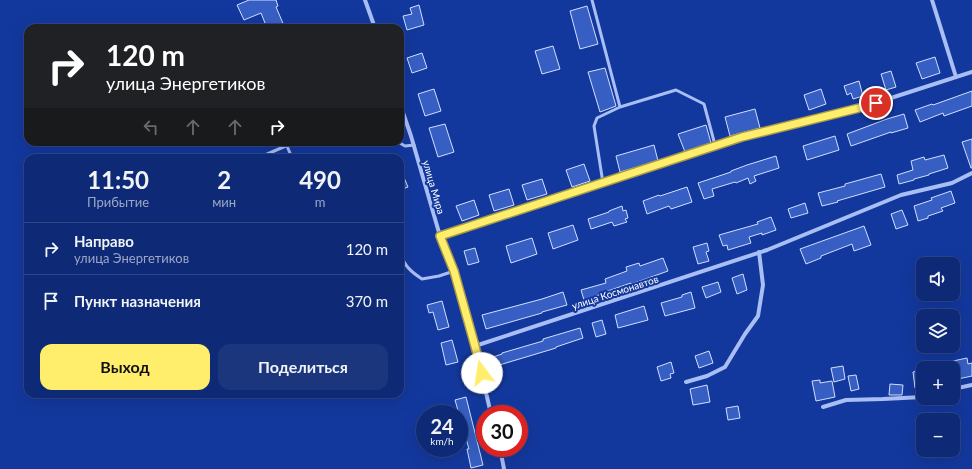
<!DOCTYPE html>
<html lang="ru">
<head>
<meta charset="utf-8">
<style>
  body { margin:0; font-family:Lato,sans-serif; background:#1c367e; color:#f1f3f6; height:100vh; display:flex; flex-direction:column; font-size:15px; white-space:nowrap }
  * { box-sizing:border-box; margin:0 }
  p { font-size:13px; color:#9ba7c5 }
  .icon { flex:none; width:22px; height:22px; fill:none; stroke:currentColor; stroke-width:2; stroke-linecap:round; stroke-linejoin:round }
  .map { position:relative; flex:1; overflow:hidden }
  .side { position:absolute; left:24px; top:154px; width:380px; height:244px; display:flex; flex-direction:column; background:#0e2a76; border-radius:12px; box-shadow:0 4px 16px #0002,0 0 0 1px #2e4688 }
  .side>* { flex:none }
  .top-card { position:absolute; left:24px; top:24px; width:380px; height:122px; border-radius:12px; box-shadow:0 4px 16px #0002,0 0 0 1px #2e4688; background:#202124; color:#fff; overflow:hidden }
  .fabs { position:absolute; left:916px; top:257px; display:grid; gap:8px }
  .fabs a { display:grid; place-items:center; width:44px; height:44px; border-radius:8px; background:#0e2a76; box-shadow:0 4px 16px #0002,0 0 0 1px #2e4688; font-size:20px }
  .speed { position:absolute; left:416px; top:405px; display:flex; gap:8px; font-size:20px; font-weight:700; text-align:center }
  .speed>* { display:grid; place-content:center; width:52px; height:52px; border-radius:50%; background:#0e2a76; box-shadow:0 4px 16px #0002,0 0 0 1px #2e4688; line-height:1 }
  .speed small { font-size:10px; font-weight:400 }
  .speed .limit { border:6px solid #d22; background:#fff; color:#111 }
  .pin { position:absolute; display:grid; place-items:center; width:34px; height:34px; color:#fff; margin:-17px; border:2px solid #fff; border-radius:50%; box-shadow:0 1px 4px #0007 }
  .me { position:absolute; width:44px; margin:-22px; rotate:346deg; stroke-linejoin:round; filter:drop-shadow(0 0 3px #0008) }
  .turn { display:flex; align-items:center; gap:14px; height:84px; padding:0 16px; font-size:18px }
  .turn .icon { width:52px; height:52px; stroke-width:2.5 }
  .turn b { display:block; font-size:28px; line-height:34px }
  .lanes { display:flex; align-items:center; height:38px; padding:0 16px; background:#0003; justify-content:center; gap:20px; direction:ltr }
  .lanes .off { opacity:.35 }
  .eta { display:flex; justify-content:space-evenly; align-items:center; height:68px; text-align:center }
  .eta b { font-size:24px; font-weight:700; line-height:28px }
  .action { display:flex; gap:8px; margin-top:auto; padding:8px 16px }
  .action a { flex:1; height:46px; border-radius:12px; background:#ffed6c; color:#111; font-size:16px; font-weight:700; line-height:46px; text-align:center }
  .action a+a { background:#1c367e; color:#f1f3f6 }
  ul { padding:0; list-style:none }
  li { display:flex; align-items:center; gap:12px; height:52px; padding:0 16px; border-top:1px solid #2e4688 }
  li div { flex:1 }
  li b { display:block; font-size:15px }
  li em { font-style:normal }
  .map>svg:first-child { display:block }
  .building { fill:#375fc3; stroke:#d1defd }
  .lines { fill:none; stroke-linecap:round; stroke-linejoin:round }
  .lane { stroke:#a9bef4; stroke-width:3 }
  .street { stroke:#a9bef4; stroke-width:4 }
  .route-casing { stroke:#a69a46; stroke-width:10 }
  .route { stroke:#ffed6c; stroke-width:7 }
  .labels { text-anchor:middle; stroke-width:4; stroke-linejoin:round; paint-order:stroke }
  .street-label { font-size:10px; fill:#fff; stroke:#13389d }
</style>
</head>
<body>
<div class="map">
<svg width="972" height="469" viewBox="0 0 972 469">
  <rect width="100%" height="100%" fill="#13389d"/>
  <path class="building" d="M249 0H276L278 6 276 7 285 28H267L261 13 244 20 237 5Z
    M419 5 424 25 407 30 403 16 412 14 410 8Z
    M587 6 598 44 580 49 570 11Z
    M553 46 560 69 542 74 535 51Z
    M422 53 427 68 412 73 407 58Z
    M935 57 940 73 922 79 916 63Z
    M605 68 616 106 600 112 588 72Z
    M891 71 896 87 886 90 881 74Z
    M859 81 863 96 853 99 851 93 847 95 844 86Z
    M434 89 441 111 425 116 418 94Z
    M821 89 826 104 809 110 804 95Z
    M972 91V106L944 116 943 113 920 122 915 110 932 104 933 105Z
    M755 109 760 128 730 136 725 117Z
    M904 114 908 128 891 133V132L851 146 847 134 887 119Z
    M445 124 454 152 438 157 429 128Z
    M706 125 711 143 685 152 678 134Z
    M835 136 839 150 807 160 803 146Z
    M972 139V168H971L962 142Z
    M654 145 658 161 620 172 616 156Z
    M944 155 948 168 929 174V175L914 179V180L899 184 897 175 913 170 911 161 924 157 925 160Z
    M776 156 779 168 754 176 756 181 750 184 748 178 736 183 735 182 712 189 714 196 704 199 698 183 731 172V171L747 165Z
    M584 164 590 181 572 187 566 170Z
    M400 168 408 187 400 190Z
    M881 174 885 187 837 201 838 202 822 206 818 193 845 186V184Z
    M542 179 547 194 527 200 522 185Z
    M687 187 692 202 671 209 669 206 647 214 643 201 659 195 660 196Z
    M509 189 514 205 494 211 489 195Z
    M951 191 955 203 941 208 943 211 928 216V218L918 221 914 206 932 200 931 198Z
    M474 200 479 215 462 221 456 206Z
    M805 203 808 213 791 218 788 209Z
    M622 206 623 211 626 210 628 218 625 219 627 222 614 226 612 222 591 229 588 219 609 212V211Z
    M902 210 908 225 896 229 891 214Z
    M771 217 776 230 762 235V233L749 237 751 243 728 250 727 245 723 246 719 235 758 224 757 222Z
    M573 225 578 240 553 249 548 233Z
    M864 226 871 245 854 251 852 244 821 256V258L806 264 800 249Z
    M532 238 537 254 511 263 506 246Z
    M707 243 709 251 706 252 709 261 698 264 693 247Z
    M475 248 479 262 468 265 464 251Z
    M663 258 668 271 640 281 632 284 631 283 599 294V295L584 300 581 290 606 283 605 279 627 271 626 267 639 263 640 266Z
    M743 274 747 290 737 294 732 278Z
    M718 282 721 292 706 298 702 287Z
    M563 292 567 305 542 312V313L486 329 482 315 542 299Z
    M691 292 695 308 665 316 661 303 682 297V295Z
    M442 301 449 327 438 330 433 312 429 313 427 305Z
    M644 306 648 320 618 328 615 315Z
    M602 320 606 334 596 337 592 323Z
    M580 328 583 338 556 347V348L496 366 493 357 502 354V353L543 341V339Z
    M452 340 458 362 446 365 441 343Z
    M709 351 713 363 699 368 695 356Z
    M967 358 968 364 972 363V376L953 380V361Z
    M671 362 674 373 670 374 671 378 661 381 657 367Z
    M843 366 845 379 834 382 831 368Z
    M923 370V387L915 388 913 372Z
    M856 375 859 389 851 391 848 376Z
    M820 380V383L832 381 835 397 816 401 812 381Z
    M890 384 903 385 902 395H889Z
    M707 385 710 402 693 405 690 389Z
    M466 397 483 465 471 468 467 449H469L455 400Z
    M738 406 740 418 728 420 726 408Z"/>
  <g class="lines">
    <path class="lane" d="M592 0 620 107 597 118 594 126 603 183
      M620 107 676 90 704 104 715 145
      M398 142 405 146 414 145
      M287 146 292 158
      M258 158 295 142
      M400 254C406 267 410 271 422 279L439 276 454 271"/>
    <path class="street" d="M365 0 375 28
      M932 0 956 77
      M400 104 411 136 440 236 454 271 475 346 491 414
      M440 236 742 137 863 107 972 72
      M475 346 767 250 901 195 952 183 972 173
      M686 382 707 376 725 367 745 334 758 316 763 285 759 252
      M953 389 972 385
      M823 407 846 400 883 399 923 397
      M500 448 504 469"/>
  </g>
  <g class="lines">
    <g class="route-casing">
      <path id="route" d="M482 373 475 346 454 271 440 236 742 137 863 107 876 103"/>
    </g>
    <use href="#route" class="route"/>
  </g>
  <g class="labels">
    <g class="street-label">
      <text transform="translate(434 187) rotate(74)" y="4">улица Мира</text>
      <text transform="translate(615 292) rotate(-18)" y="4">улица Космонавтов</text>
    </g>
  </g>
</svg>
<div class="fabs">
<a><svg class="icon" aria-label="sound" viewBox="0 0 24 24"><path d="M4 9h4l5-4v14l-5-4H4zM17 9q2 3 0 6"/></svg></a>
<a><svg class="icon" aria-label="layers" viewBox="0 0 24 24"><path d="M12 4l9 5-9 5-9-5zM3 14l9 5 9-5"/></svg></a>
<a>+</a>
<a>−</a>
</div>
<div class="speed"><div>24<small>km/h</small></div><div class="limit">30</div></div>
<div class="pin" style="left:876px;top:103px;background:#d93025"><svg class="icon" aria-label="arrive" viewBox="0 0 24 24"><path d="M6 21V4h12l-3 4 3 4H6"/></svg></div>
<svg class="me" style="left:482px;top:373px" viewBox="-20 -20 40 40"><circle r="19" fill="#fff"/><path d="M0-13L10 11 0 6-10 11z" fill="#ffed6c"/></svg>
<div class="top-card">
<div class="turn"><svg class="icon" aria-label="right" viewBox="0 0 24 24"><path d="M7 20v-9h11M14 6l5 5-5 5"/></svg><div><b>120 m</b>улица Энергетиков</div></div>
<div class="lanes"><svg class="icon off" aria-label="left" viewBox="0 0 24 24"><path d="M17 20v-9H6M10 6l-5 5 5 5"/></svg><svg class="icon off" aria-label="ahead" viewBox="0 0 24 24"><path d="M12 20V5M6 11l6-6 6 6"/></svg><svg class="icon off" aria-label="ahead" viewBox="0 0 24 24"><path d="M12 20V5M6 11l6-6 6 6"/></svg><svg class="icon" aria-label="right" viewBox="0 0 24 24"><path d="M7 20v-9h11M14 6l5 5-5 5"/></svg></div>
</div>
<section class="side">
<div class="eta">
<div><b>11:50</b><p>Прибытие</p></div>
<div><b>2</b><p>мин</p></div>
<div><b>490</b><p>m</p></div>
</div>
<ul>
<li><svg class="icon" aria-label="right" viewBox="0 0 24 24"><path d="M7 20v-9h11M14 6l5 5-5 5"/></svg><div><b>Направо</b><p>улица Энергетиков</p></div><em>120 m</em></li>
<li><svg class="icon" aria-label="arrive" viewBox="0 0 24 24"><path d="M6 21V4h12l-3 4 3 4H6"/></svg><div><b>Пункт назначения</b></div><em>370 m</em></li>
</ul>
<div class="action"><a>Выход</a><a>Поделиться</a></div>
</section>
</div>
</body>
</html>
